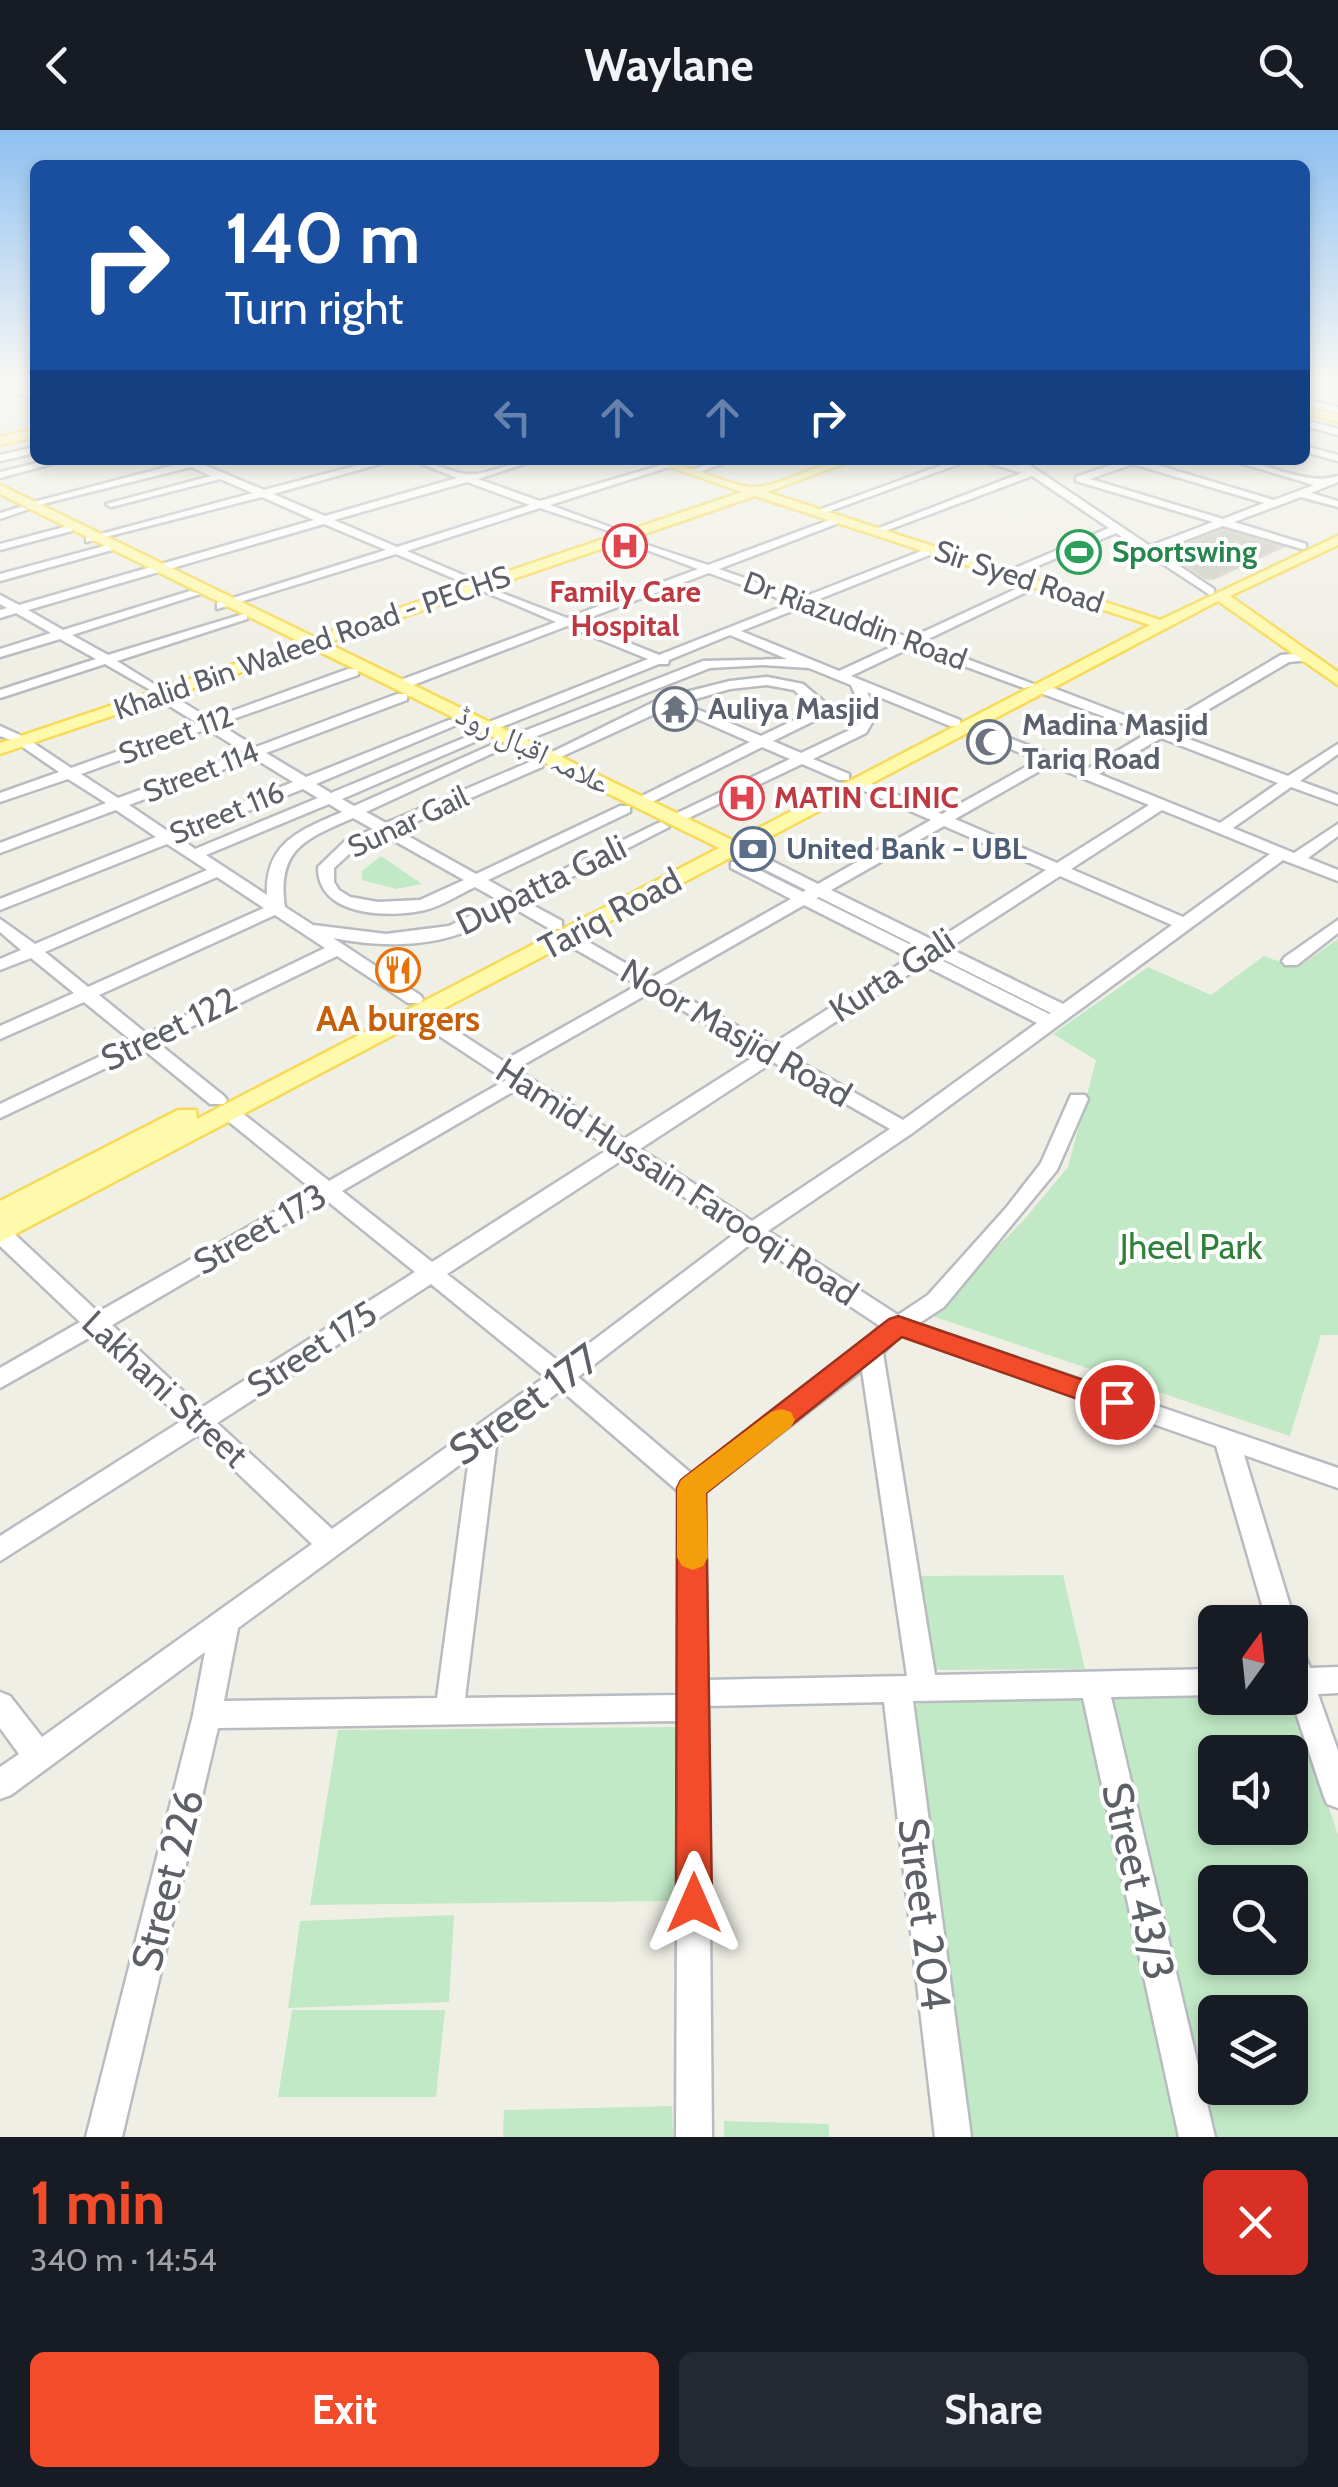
<!DOCTYPE html>
<html lang="en">
<head>
<meta charset="utf-8">
<style>
  body { margin:0; font-family:Cabin,"Noto Naskh Arabic",sans-serif; background:#242831; color:#f1f3f6; height:100vh; display:flex; flex-direction:column; font-size:38px; white-space:nowrap }
  * { box-sizing:border-box; margin:0 }
  p { font-size:32px; color:#9ea1a6 }
  .icon { flex:none; width:55px; height:55px; fill:none; stroke:currentColor; stroke-width:2; stroke-linecap:round; stroke-linejoin:round }
  .map { position:relative; height:2007px; overflow:hidden }
  .side { display:flex; flex-direction:column; background:#171b24; flex:1 }
  .side>* { flex:none }
  .guide { position:absolute; left:30px; top:30px; width:1280px; height:305px; border-radius:15px; box-shadow:0 5px 15px #0003; background:#1a4fa0; color:#fff; overflow:hidden }
  .needle { width:65px; rotate:15deg }
  .buttons { position:absolute; left:1198px; top:1475px; display:grid; gap:20px }
  .buttons a { display:grid; place-items:center; width:110px; height:110px; border-radius:15px; background:#171b24; box-shadow:0 5px 15px #0003; font-size:50px }
  .pin { position:absolute; display:grid; place-items:center; width:85px; height:85px; color:#fff; margin:-42px; border:5px solid #fff; border-radius:50%; box-shadow:0 2px 10px #0007 }
  .me { position:absolute; width:110px; margin:-55px; rotate:0deg; stroke-linejoin:round; filter:drop-shadow(0 0 8px #0008) }
  .turn { display:flex; align-items:center; gap:35px; height:210px; padding:0 30px; font-size:45px }
  .turn .icon { width:130px; height:130px; stroke-width:2.5 }
  .turn b { display:block; font-size:70px; line-height:85px }
  .lanes { display:flex; align-items:center; height:95px; padding:0 30px; background:#0003; justify-content:center; gap:50px; direction:ltr }
  .lanes .off { opacity:.35 }
  .round { display:grid; place-items:center; flex:none; width:105px; height:105px; border-radius:15px; background:#242831 }
  .summary { display:flex; align-items:center; justify-content:space-between; height:170px; padding:0 30px }
  h1 { font-size:60px; font-weight:700; line-height:75px; color:#f24c2a }
  .cta { display:flex; gap:20px; margin-top:auto; padding:20px 30px }
  .cta a { flex:1; height:115px; border-radius:15px; background:#f24c2a; color:#fff; font-size:40px; font-weight:700; line-height:115px; text-align:center }
  .cta a+a { background:#242831; color:#f1f3f6 }
  header { display:flex; justify-content:space-between; align-items:center; height:130px; padding:0 30px; background:#171b24; font-size:45px; font-weight:700 }
  .map>svg:first-child { display:block }
  .green { fill:#c1e9c5; fill-rule:evenodd }
  .building { fill:#cdccc5; stroke:#d5d1c3; stroke-width:2.5 }
  .lines { fill:none; stroke-linecap:round; stroke-linejoin:round }
  .minor-casing { stroke:#b8bbc0; stroke-width:5 }
  .major-casing { stroke:#f8da57; stroke-width:5 }
  .minor { fill:#fff; fill-rule:evenodd }
  .major { fill:#fff9ac; fill-rule:evenodd }
  .route { fill:#f24c2a; stroke:#9d311b; stroke-width:2.5 }
  .slow { fill:#f59e0b }
  .labels { text-anchor:middle; stroke-width:8; stroke-linejoin:round; paint-order:stroke }
  .far-leisure-label { font-size:30px; font-weight:bold; fill:#27864d; stroke:#fff; text-anchor:start }
  .far-street-label { font-size:30px; fill:#5d6167; stroke:#fff }
  .far-health-label { font-size:30px; font-weight:bold; fill:#be3a42; stroke:#fff }
  .far-worship-label { font-size:30px; font-weight:bold; fill:#5b616d; stroke:#fff; text-anchor:start }
  .far-service-label { font-size:30px; font-weight:bold; fill:#4e5e75; stroke:#fff; text-anchor:start }
  .street-label { font-size:35px; fill:#5d6167; stroke:#fff }
  .food-label { font-size:35px; font-weight:bold; fill:#c56008; stroke:#fff }
  .park-label { font-size:35px; fill:#30823b; stroke:#fff }
  .near-street-label { font-size:42px; fill:#5d6167; stroke:#fff }
</style>
</head>
<body>
<header><svg class="icon" aria-label="back" viewBox="0 0 24 24"><path d="M15 5l-7 7 7 7"/></svg>Waylane<svg class="icon" aria-label="search" viewBox="0 0 24 24"><circle cx="10" cy="10" r="6"/><path d="M15 15l6 6"/></svg></header>
<div class="map">
<svg width="1338" height="2007" viewBox="0 0 1338 2007">
  <rect width="100%" height="100%" fill="#f0efe6"/>
  <path class="green" d="M381 726 422 754 396 759 362 750V741Z
    M1338 809V1205H1321L1290 1306 929 1185 1023 1091 1068 1037 1096 930 1053 904 1148 837 1211 865 1264 826 1297 838Z
    M1063 1445 1085 1539 930 1540 916 1446Z
    M1291 1565 1338 1705V2007H1211L1107 1566ZM1215 1622H1290V1698H1215ZM1215 1752H1290V1828H1215ZM1215 1882H1290V1958H1215Z
    M1088 1568 1190 2007H973L914 1580 921 1569Z
    M675 1597 678 1771 310 1775 338 1600Z
    M454 1785 449 1872 288 1878 300 1791Z
    M292 1880H445L436 1967H278Z
    M672 1976 673 2007H503L504 1980Z
    M724 1991 829 1994V2007H724Z"/>
  <path class="building" d="M1223 400 1282 417 1213 449 1205 448 1165 422Z"/>
  <g class="lines">
    <g class="minor-casing">
      <path id="minor" d="M1314 249H1338V253Z
        M0 250 35 265V271L0 256Z
        M1305 269 1338 277V283L1305 275Z
        M1305 290 1338 299V305L1305 296Z
        M1305 316 1338 325V331L1305 322Z
        M35 317V323L0 331V325Z
        M49 330H66L0 348V342Z
        M178 330H203L202 334 264 360 378 330H394L273 364 325 386 457 348 412 330C432 330 447 342 466 344 485 347 513 330 536 330L478 349 540 371 672 332V336L550 375 621 401V405L540 378 407 421 477 451 478 454 567 488 698 439 620 410V406L708 435 840 386 844 387V391L719 439 801 468 929 418H937V422L812 472 910 508 1033 451H1041V455L922 512 1036 555 1024 558 912 517 851 546 960 590V596H950L867 562 877 584 866 603 813 629 849 644V650H839L802 634 676 694 671 692V686L790 629 762 617 646 675H636V669L750 612 670 577 554 630 542 627 662 568 730 551 767 547 803 554 829 576 826 585 773 611 801 623 856 597 863 584 851 555 809 538 763 535 710 538 519 613H509V607L703 531 787 529 730 505 669 530 668 534H659L494 600H484V594L648 529 567 496 408 557H398V551L556 492 396 424 217 479V473L386 420 324 394 28 480 63 500 190 461 200 464 72 505 108 525 247 483V489L117 531 210 589 348 539H358V545L219 594 256 617 397 564H407V570L266 623 306 647 449 590 461 593 316 654 331 663 476 603 488 606 342 669 354 676 496 613 508 616 366 682 386 693 532 631H542V637L397 700 476 744 620 676H630V682L488 750 513 764 656 694 661 692 669 697 525 771 562 791V799H550L512 777C496 786 479 796 462 803 423 818 373 816 333 808L420 865 423 869 420 873H408L337 826 158 913 224 966 227 970 224 974H210L144 920 0 988V974L132 911 84 872 0 909V896L74 863 31 828 0 840V829L21 820 0 802V789L35 814 207 740 167 714 0 780V769L156 707 116 680 0 723V713L106 673 68 649 0 672V663L59 642 14 611 0 606V596L26 608 71 638 197 593 155 567 154 562 105 534 0 568V560L96 529 60 509 0 527V519L51 503 16 483 0 488V480L7 478 0 474V465L19 475 314 390 262 367 86 412V408L253 363 220 349 111 377 106 374 211 346 191 337 31 377 26 374 182 333ZM467 352 530 375 397 417 334 390ZM709 443 791 473 659 525 578 492ZM802 477 900 513 839 541 741 501ZM767 555 794 560 815 580 761 606 682 573 730 559ZM207 599 244 622 118 668 81 644ZM254 628 293 652 169 702 129 675ZM303 659 318 668 195 719 180 708ZM329 674 342 682C301 700 265 712 267 765L206 725ZM353 688 373 699 345 711 318 737C317 787 389 788 425 780 442 776 460 764 475 757L500 771 449 796 386 804 313 795 285 777C276 718 308 708 353 688ZM384 705 464 750 420 770 378 772 350 767 339 760 334 752V738L357 717ZM217 747 264 778 88 857 45 822ZM275 785 325 818 147 904 99 865Z
        M718 330H733L697 343 692 340Z
        M956 330H970L822 384 813 382Z
        M978 330 1017 336 1010 330H1022L1150 416 1213 392 1076 351V347L1125 330H1140L1274 370 1314 355 1230 330C1266 330 1304 357 1338 346V352L1311 363 1338 371V377L1301 367 1234 392 1306 414V418L1302 419 1223 396 1157 421 1214 459V463L1210 465 1116 403 1014 446H1006V442L1109 398 1032 346 880 403 871 401 1022 343ZM1133 334 1264 373 1223 389 1090 349Z
        M20 377 29 379 0 389V383Z
        M68 396 72 397V401L0 420V414Z
        M108 415 112 416V420L0 451V444Z
        M1304 523 1310 527 1309 530 1289 532 1170 602 1288 646 1338 614V624L1300 651 1338 665V674L1291 657 1233 698 1294 723 1338 694V706L1308 728 1338 740V751L1283 730 911 1004 768 1101 898 1185 928 1165 1006 1078 1041 1033 1071 965H1085L1088 969 1057 1040 944 1177 918 1194 1338 1338V1358L1244 1325 1295 1492 1290 1501V1492H1267L1216 1316 900 1205 883 1223 935 1545 1215 1539V1565L1111 1567 1215 2007H1179L1083 1568 913 1571 971 2007H935L884 1572 708 1576 712 2007H676L678 1591 218 1598 122 2007H86L193 1585 205 1522 11 1665 0 1669V1637L19 1624 0 1598V1562L10 1566 42 1607 312 1414 198 1305 0 1431V1406L183 1290 94 1205 0 1258V1238L80 1192 0 1116V1096L8 1098 98 1182 313 1060 223 987 220 983 223 979H237L329 1051 506 950 412 888 409 884 412 880H424L503 931 638 855 561 811V803H573L651 848 791 769 731 738V732H743L803 762 806 760 728 721V715H740L818 754 931 690 853 656V650H863L942 684 1038 630 964 600V594H974L1087 639 1148 603 1038 562V556H1048L1158 598 1281 525ZM1161 608 1278 653 1220 693 1099 644ZM1050 635 1149 675 1057 733 955 689ZM1162 680 1270 724 1183 787 1071 739ZM944 696 1046 740 935 811 831 760ZM1060 746 1172 795 1063 874 949 818ZM819 767 923 819 921 820 816 768ZM804 775 909 828 771 915 664 855ZM937 826 1051 883 1049 884 935 827ZM923 835 1037 893 903 990 786 924ZM651 862 758 924 624 1009 516 939ZM773 932 890 999 752 1091 640 1019ZM519 958 610 1018 432 1132 342 1061ZM625 1028 737 1102 562 1234 447 1144ZM326 1070 415 1142 201 1278 112 1195ZM753 1112 880 1196 863 1215 692 1344 578 1247ZM431 1154 545 1247 332 1399 217 1293ZM862 1240 907 1546 707 1550 705 1362ZM561 1260 679 1362 678 1565 465 1568 497 1308ZM469 1328 437 1568 224 1571 238 1498Z
        M1338 790V803L1297 835H1285L1282 831 1285 827Z
        M1290 1510 1300 1513 1310 1538 1338 1537V1563L1318 1564 1338 1621V1678L1327 1674 1323 1664 1290 1565Z"/>
    </g>
    <g class="major-casing">
      <path id="major" d="M1305 277 1338 285V292L1305 283Z
        M35 299V307L0 315V307Z
        M650 330C684 330 732 359 756 357 790 354 819 330 854 330L767 362 1160 490 1338 406V415L1230 466 1338 542V555L1218 471 0 1112V1071L178 980H196L197 989 719 718 312 518 0 624V613L300 512 0 364V355L314 507 742 362ZM755 366 1150 495 734 711 327 513Z"/>
    </g>
    <use href="#minor" class="minor"/>
    <use href="#major" class="major"/>
  </g>
  <linearGradient id="sky" x2="0" y2="1"><stop stop-color="#8ec0f1"/><stop offset="0.47" stop-color="#f8f8f4"/><stop offset="1" stop-color="#f8f8f4" stop-opacity="0"/></linearGradient>
  <rect width="1338" height="530" fill="url(#sky)"/>
  <path class="route" d="M898 1186 1127 1265 1131 1272 1127 1280 1117 1283 902 1207 706 1363 712 1773 707 1785 694 1791 682 1785 676 1773 677 1358 681 1350 889 1189Z"/>
  <path class="slow" d="M781 1279 791 1282 795 1290 791 1297 706 1363 708 1427 703 1436 693 1440 682 1436 677 1427V1358L681 1350 771 1282Z"/>
  <defs>
    <g id="hospital-ring" transform="scale(2.25)"><circle r="9.5" fill="#fff" stroke="#e0444e" stroke-width="1.5"/><path d="M-5-5h3v3.5h4V-5h3V5h-3V1.5h-4V5h-3Z" fill="#e0444e"/></g>
    <g id="stadium-ring" transform="scale(2.25)"><circle r="9.5" fill="#fff" stroke="#2e9e5b" stroke-width="1.5"/><path d="M0-5a6.5 5 0 1 0 0 10a6.5 5 0 1 0 0-10ZM-3.5-1.8h7v3.6h-7Z" fill="#2e9e5b"/></g>
    <g id="temple-ring" transform="scale(2.25)"><circle r="9.5" fill="#fff" stroke="#6b7280" stroke-width="1.5"/><path d="M0-6L5-2H3V0L6.5 2.5H4V6H1.5V3h-3V6H-4V2.5H-6.5L-3 0V-2H-5Z" fill="#6b7280"/></g>
    <g id="mosque-ring" transform="scale(2.25)"><circle r="9.5" fill="#fff" stroke="#6b7280" stroke-width="1.5"/><path d="M3.5-4.9A6 6 0 1 0 3.5 4.9A5 5 0 1 1 3.5-4.9Z" fill="#6b7280"/></g>
    <g id="bank-ring" transform="scale(2.25)"><circle r="9.5" fill="#fff" stroke="#5c6f8a" stroke-width="1.5"/><path d="M-6-4H6V4H-6ZM0-2.3a2.3 2.3 0 1 0 0 4.6a2.3 2.3 0 1 0 0-4.6Z" fill="#5c6f8a"/></g>
    <g id="restaurant-ring" transform="scale(2.25)"><circle r="9.5" fill="#fff" stroke="#e8710a" stroke-width="1.5"/><path d="M-5-6h1v4h1v-4h1v4h1v-4h1v5L-1.5 .5V6h-2V.5L-5-1ZM5-6V6H3V1.5H1.5Q1.5-4 5-6Z" fill="#e8710a"/></g>
  </defs>
  <g fill-rule="evenodd">
    <use href="#hospital-ring" x="625" y="416"/>
    <use href="#stadium-ring" x="1079" y="422"/>
    <use href="#temple-ring" x="675" y="579"/>
    <use href="#mosque-ring" x="989" y="612"/>
    <use href="#hospital-ring" x="742" y="668"/>
    <use href="#bank-ring" x="753" y="719"/>
    <use href="#restaurant-ring" x="398" y="840"/>
  </g>
  <g class="labels">
    <g class="far-leisure-label">
      <text x="1112" y="432">Sportswing</text>
    </g>
    <g class="far-street-label">
      <text transform="translate(1019 447) rotate(18)" y="10">Sir Syed Road</text>
      <text transform="translate(855 491) rotate(20)" y="10">Dr Riazuddin Road</text>
      <text transform="translate(312 513) rotate(-19)" y="10">Khalid Bin Waleed Road - PECHS</text>
      <text transform="translate(176 605) rotate(-20)" y="10">Street 112</text>
      <text transform="translate(533 619) rotate(26)" y="10">علامہ اقبال روڈ</text>
      <text transform="translate(201 642) rotate(-21)" y="10">Street 114</text>
      <text transform="translate(227 683) rotate(-22)" y="10">Street 116</text>
      <text transform="translate(408 692) rotate(-25)" y="10">Sunar Gail</text>
    </g>
    <g class="far-health-label">
      <text x="625" y="472">Family Care<tspan x="625" dy="34">Hospital</tspan></text>
      <text x="774" y="678" text-anchor="start">MATIN CLINIC</text>
    </g>
    <g class="far-worship-label">
      <text x="708" y="589">Auliya Masjid</text>
      <text x="1022" y="605">Madina Masjid<tspan x="1022" dy="34">Tariq Road</tspan></text>
    </g>
    <g class="far-service-label">
      <text x="786" y="729">United Bank - UBL</text>
    </g>
    <g class="street-label">
      <text transform="translate(541 755) rotate(-26)" y="12">Dupatta Gali</text>
      <text transform="translate(610 784) rotate(-28)" y="12">Tariq Road</text>
      <text transform="translate(892 845) rotate(-33)" y="12">Kurta Gali</text>
      <text transform="translate(169 899) rotate(-26)" y="12">Street 122</text>
      <text transform="translate(736 903) rotate(30)" y="12">Noor Masjid Road</text>
      <text transform="translate(677 1052) rotate(33)" y="12">Hamid Hussain Farooqi Road</text>
      <text transform="translate(260 1099) rotate(-30)" y="12">Street 173</text>
      <text transform="translate(312 1219) rotate(-33)" y="12">Street 175</text>
      <text transform="translate(165 1259) rotate(43)" y="12">Lakhani Street</text>
    </g>
    <g class="food-label">
      <text x="398" y="901">AA burgers</text>
    </g>
    <g class="park-label">
      <text x="1191" y="1129">Jheel Park</text>
    </g>
    <g class="near-street-label">
      <text transform="translate(524 1274) rotate(-36)" y="15">Street 177</text>
      <text transform="translate(167 1750) rotate(-76)" y="15">Street 226</text>
      <text transform="translate(1139 1751) rotate(77)" y="15">Street 43/3</text>
      <text transform="translate(925 1784) rotate(83)" y="15">Street 204</text>
    </g>
  </g>
</svg>
<div class="buttons">
<a><svg class="needle" viewBox="-14 -14 28 28"><path d="M0-13l5 13h-10z" fill="#e53935"/><path d="M0 13l5-13h-10z" fill="#9ea1a6"/></svg></a>
<a><svg class="icon" aria-label="sound" viewBox="0 0 24 24"><path d="M4 9h4l5-4v14l-5-4H4zM17 9q2 3 0 6"/></svg></a>
<a><svg class="icon" aria-label="search" viewBox="0 0 24 24"><circle cx="10" cy="10" r="6"/><path d="M15 15l6 6"/></svg></a>
<a><svg class="icon" aria-label="layers" viewBox="0 0 24 24"><path d="M12 4l9 5-9 5-9-5zM3 14l9 5 9-5"/></svg></a>
</div>
<div class="pin" style="left:1117px;top:1272px;background:#d93025"><svg class="icon" aria-label="arrive" viewBox="0 0 24 24"><path d="M6 21V4h12l-3 4 3 4H6"/></svg></div>
<svg class="me" style="left:694px;top:1773px" viewBox="-20 -20 40 40"><path d="M0-17L14 15 0 8-14 15z" fill="#f24c2a" stroke="#fff" stroke-width="4"/></svg>
<div class="guide">
<div class="turn"><svg class="icon" aria-label="right" viewBox="0 0 24 24"><path d="M7 20v-9h11M14 6l5 5-5 5"/></svg><div><b>140 m</b>Turn right</div></div>
<div class="lanes"><svg class="icon off" aria-label="left" viewBox="0 0 24 24"><path d="M17 20v-9H6M10 6l-5 5 5 5"/></svg><svg class="icon off" aria-label="ahead" viewBox="0 0 24 24"><path d="M12 20V5M6 11l6-6 6 6"/></svg><svg class="icon off" aria-label="ahead" viewBox="0 0 24 24"><path d="M12 20V5M6 11l6-6 6 6"/></svg><svg class="icon" aria-label="right" viewBox="0 0 24 24"><path d="M7 20v-9h11M14 6l5 5-5 5"/></svg></div>
</div>
</div>
<section class="side">
<div class="summary"><div><h1>1 min</h1><p>340 m · 14:54</p></div><a class="round" style="background:#d93025;color:#fff"><svg class="icon" aria-label="close" viewBox="0 0 24 24"><path d="M6 6l12 12M18 6L6 18"/></svg></a></div>
<div class="cta"><a>Exit</a><a>Share</a></div>
</section>
</body>
</html>
